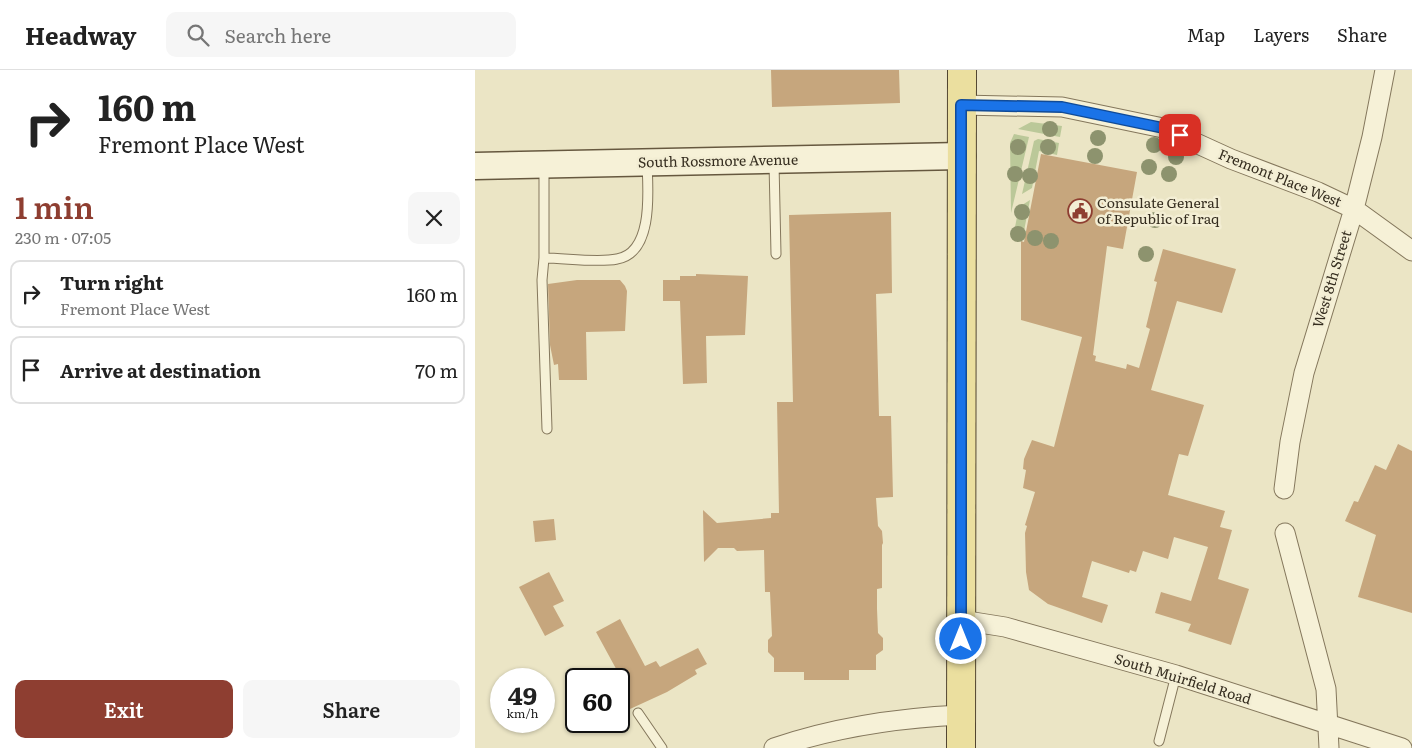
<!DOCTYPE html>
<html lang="en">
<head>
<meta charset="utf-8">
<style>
  body { margin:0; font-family:Literata,serif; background:#f6f6f6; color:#222; height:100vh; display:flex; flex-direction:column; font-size:19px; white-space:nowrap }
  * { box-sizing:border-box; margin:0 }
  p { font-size:16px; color:#767676 }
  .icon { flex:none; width:28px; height:28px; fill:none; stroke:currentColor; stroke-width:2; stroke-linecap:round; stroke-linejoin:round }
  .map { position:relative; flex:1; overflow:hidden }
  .sheet { display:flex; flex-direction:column; background:#fff; width:475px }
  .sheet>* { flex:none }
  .top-card { background:#fff; color:#222; overflow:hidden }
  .speed { position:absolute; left:15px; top:598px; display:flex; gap:10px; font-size:25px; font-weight:700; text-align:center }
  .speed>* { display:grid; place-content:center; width:65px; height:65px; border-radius:50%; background:#fff; box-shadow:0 1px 4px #0004; line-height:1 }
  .speed small { font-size:12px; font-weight:400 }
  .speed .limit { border:2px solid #111; border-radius:8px; background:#fff; color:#111 }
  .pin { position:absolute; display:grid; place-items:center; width:42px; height:42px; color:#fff; margin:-21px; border-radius:10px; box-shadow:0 2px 8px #0006 }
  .me { position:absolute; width:55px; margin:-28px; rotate:0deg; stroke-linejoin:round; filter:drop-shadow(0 0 4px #0008) }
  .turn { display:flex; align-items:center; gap:18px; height:105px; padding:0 15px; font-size:22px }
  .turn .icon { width:65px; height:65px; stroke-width:2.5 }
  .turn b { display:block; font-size:35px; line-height:42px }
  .round { display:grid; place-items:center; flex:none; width:52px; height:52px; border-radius:10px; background:#f6f6f6 }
  .overview { display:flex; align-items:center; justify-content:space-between; height:85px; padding:0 15px }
  h1 { font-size:30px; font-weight:600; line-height:38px; color:#8e3e31 }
  .cta { display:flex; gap:10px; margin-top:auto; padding:10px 15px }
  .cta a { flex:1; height:58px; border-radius:10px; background:#8e3e31; color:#fff; font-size:20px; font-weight:600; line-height:58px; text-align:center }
  .cta a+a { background:#f6f6f6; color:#222 }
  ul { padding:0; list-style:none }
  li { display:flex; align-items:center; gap:15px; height:68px; margin:0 10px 8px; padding:0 5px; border:2px solid #e0e0e0; border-radius:10px }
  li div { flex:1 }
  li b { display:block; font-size:19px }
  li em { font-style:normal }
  header { display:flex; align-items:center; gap:30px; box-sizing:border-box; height:70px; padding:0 25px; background:#fff; border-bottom:1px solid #e0e0e0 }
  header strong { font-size:24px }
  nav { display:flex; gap:28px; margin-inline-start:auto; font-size:18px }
  .search { width:350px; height:45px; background:#f6f6f6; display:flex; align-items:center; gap:12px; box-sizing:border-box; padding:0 18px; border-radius:10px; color:#767676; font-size:19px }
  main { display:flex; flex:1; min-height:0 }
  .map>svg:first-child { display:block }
  .green { fill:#bbc899 }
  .building { fill:#c6a67d }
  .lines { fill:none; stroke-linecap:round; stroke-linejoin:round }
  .service-casing { stroke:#84775c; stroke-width:11 }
  .minor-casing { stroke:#84775c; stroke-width:21 }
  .secondary-casing { stroke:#66583f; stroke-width:29 }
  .primary-casing { stroke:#524530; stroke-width:30 }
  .service { stroke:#f6f1d7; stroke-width:9 }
  .minor { stroke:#f6f1d7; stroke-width:19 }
  .secondary { stroke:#f6f1d7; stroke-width:26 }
  .primary { stroke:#ebdf9f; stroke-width:28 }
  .tree { fill:#8d936e }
  .route-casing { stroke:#114b97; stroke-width:12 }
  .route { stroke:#1a73e8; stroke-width:9 }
  .labels { text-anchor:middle; stroke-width:5; stroke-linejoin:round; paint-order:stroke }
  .street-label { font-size:14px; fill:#352d1f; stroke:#f3eed4 }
  .poi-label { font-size:14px; fill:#352d1f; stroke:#f3eed4; text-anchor:start }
</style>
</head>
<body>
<header>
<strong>Headway</strong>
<div class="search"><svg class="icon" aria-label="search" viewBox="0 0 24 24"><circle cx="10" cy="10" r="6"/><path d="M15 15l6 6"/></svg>Search here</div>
<nav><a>Map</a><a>Layers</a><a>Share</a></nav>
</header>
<main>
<section class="sheet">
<div class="top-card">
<div class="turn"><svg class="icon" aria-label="right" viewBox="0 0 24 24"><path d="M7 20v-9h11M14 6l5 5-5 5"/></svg><div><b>160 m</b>Fremont Place West</div></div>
</div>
<div class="overview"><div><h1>1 min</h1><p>230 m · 07:05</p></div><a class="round"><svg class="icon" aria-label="close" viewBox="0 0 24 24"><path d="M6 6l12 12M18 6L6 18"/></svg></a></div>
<ul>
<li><svg class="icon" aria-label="right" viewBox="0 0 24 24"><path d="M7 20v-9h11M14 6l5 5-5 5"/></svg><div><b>Turn right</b><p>Fremont Place West</p></div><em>160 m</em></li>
<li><svg class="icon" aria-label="arrive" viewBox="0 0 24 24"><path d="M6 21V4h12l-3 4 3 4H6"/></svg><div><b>Arrive at destination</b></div><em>70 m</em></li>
</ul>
<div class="cta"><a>Exit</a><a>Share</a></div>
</section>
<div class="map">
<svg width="937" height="678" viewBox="0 0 937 678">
  <rect width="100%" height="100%" fill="#ebe5c5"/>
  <path class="green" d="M556 52 587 56 585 67 543 59Z
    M539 64 554 67 536 143 535 73Z
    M563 69 584 73 582 85 564 81 557 118 547 124 559 71Z
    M555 130 549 161 584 168 582 176 538 167 544 137Z"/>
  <path class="building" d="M296 0H424L425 33 297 37Z
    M566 84 662 102 648 179 632 176 618 285 621 286 620 291 651 299 652 294 664 298 675 259 671 257 682 212 679 211 688 179 761 199 747 243 702 231 676 320 729 335 713 386 704 384 693 425 750 441 745 457 757 460 743 509 774 519 756 575 713 561 716 554 680 543 686 522 716 531 733 477 699 467 693 489 668 481 661 502 655 500 654 503 617 491 607 527 633 535 627 553 573 534 554 520 551 502 550 463 552 456 550 455 560 422 548 418 551 400 548 399 549 389 557 370 579 377 607 267 546 250V171L549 172Z
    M416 142 417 223 401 224 404 346H416L418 427 401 428 403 456 407 461 408 473 407 475V518L402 519V539L403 563 408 568V580L401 585V600H374V610H329V602H299V588L293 582V570L297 566 295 522H290L289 480 262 481 259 478H243L229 492 228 440 242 453 296 448V443H304L302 332H318L314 145Z
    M221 204 273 206 270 265 231 266 232 313 208 314 205 231H188V210H205V206H221Z
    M145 210 150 216 152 221 150 261 111 262 112 310H84L83 294 79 295 75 275 73 214 102 210Z
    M923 374 937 381V543L883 527 901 465 870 451 879 431 883 432 900 395 911 400Z
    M79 449 81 470 60 472 58 451Z
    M74 502 89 531 78 536 89 556 70 566 44 517Z
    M145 549 170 596 181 591 185 597 223 578 232 594 220 600 222 604 192 622 155 639 145 620 151 617 121 562Z"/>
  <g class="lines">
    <g class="service-casing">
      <path id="service" d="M299 93 301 184
        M69 97V188C90 188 123 193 142 189 179 183 173 119 172 94
        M69 188 67 210 72 359
        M163 643 187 678
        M684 671 701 605"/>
    </g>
    <g class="minor-casing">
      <path id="minor" d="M486 35 587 37 688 58 756 89 843 122 879 139 937 181
        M809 419 815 372 829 303 879 139 897 67 910 0
        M810 463 851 619 854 678
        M486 550 530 557 701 605 927 678
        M299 678C360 657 422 648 486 645"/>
    </g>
    <g class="secondary-casing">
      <path id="secondary" d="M0 96 487 86"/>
    </g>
    <g class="primary-casing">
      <path id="primary" d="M486 678 487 0"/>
    </g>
    <use href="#service" class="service"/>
    <use href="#minor" class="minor"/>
    <use href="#secondary" class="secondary"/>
    <use href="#primary" class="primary"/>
  </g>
  <g class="tree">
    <circle cx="575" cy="59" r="8"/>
    <circle cx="623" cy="68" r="8"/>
    <circle cx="679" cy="75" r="8"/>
    <circle cx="543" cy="77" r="8"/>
    <circle cx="573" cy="77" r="8"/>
    <circle cx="620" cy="86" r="8"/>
    <circle cx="701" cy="87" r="8"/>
    <circle cx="674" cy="97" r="8"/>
    <circle cx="540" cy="104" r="8"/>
    <circle cx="694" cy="104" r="8"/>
    <circle cx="555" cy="106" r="8"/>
    <circle cx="547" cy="142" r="8"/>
    <circle cx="680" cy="150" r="8"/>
    <circle cx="543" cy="164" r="8"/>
    <circle cx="560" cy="168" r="8"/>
    <circle cx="576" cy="171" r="8"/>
    <circle cx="671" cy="184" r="8"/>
  </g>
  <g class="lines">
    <g class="route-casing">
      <path id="route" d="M486 569V35L587 37 688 58 705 65"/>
    </g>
    <use href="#route" class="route"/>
  </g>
  <defs>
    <g id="civic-ring" transform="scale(1.25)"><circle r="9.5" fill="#f3eed4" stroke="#8e3e31" stroke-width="1.5"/><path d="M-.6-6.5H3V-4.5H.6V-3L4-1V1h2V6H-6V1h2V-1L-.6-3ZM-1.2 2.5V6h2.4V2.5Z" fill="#8e3e31"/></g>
  </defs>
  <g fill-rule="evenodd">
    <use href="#civic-ring" x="605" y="141"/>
  </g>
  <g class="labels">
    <g class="street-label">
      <text transform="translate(243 91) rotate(-1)" y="5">South Rossmore Avenue</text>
      <text transform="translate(805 108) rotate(22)" y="5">Fremont Place West</text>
      <text transform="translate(857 209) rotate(-73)" y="5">West 8th Street</text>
      <text transform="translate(708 609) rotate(17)" y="5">South Muirfield Road</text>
    </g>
    <g class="poi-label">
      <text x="622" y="138">Consulate General<tspan x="622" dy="16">of Republic of Iraq</tspan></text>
    </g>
  </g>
</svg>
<div class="speed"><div>49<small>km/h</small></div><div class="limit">60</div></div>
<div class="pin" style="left:705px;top:65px;background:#d93025"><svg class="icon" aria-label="arrive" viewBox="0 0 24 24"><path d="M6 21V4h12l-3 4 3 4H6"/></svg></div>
<svg class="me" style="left:486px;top:569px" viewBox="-20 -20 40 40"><circle r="17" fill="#1a73e8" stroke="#fff" stroke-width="3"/><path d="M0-11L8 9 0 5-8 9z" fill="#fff"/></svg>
</div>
</main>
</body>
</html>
